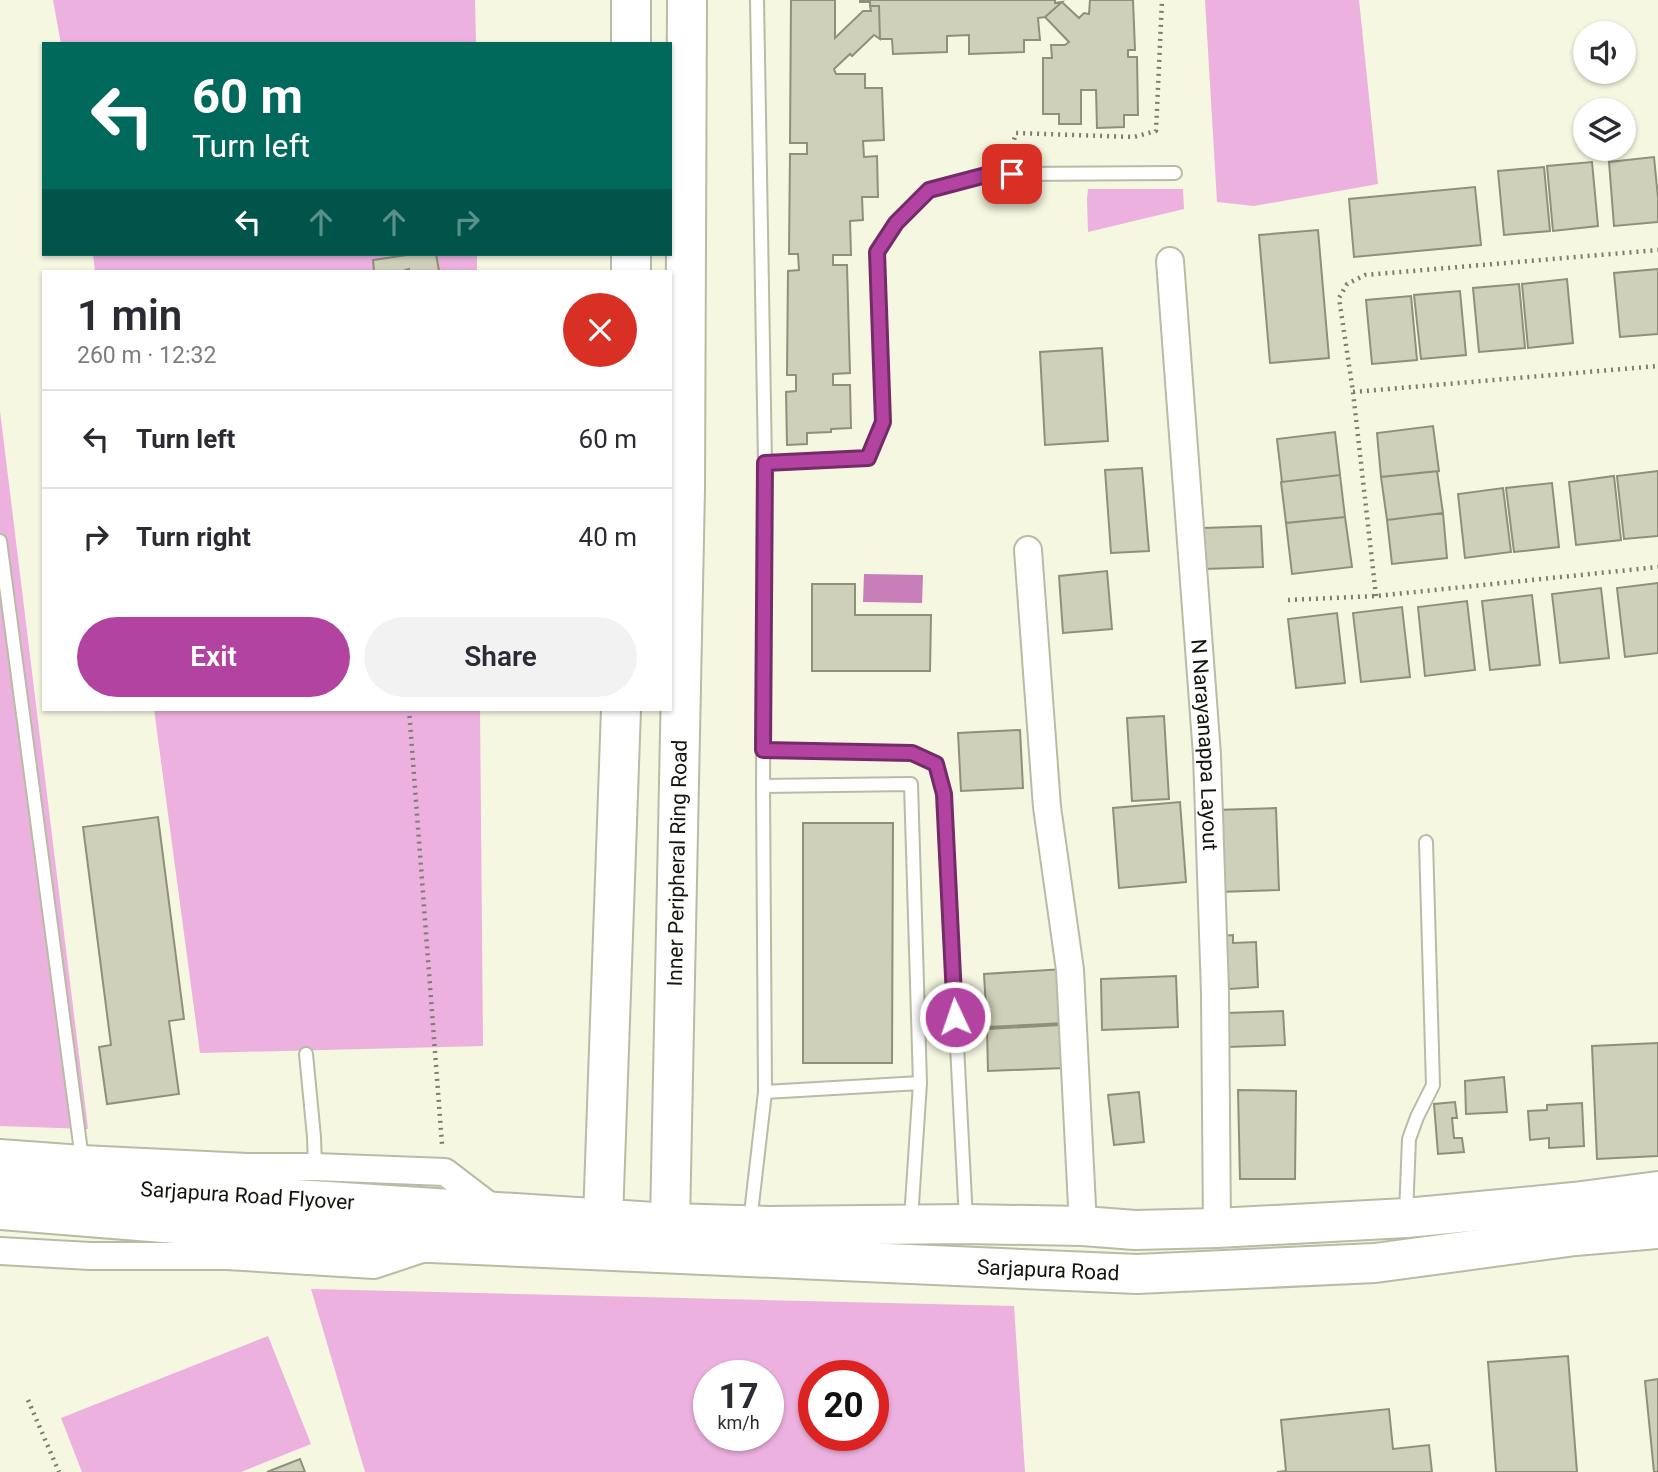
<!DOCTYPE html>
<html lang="en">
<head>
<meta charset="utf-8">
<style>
  body { margin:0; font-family:Roboto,sans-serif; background:#f2f2f3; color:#2b2b33; height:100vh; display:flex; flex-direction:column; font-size:26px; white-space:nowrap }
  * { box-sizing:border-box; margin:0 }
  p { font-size:23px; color:#7c7c81 }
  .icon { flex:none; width:38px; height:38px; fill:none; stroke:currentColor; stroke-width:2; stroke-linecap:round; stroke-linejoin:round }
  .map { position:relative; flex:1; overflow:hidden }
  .details { position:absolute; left:42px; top:270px; width:630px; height:441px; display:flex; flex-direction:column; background:#fff; border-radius:0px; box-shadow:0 2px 5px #0004 }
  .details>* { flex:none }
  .banner { position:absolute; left:42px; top:42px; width:630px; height:214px; border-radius:0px; box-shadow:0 2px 5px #0004; background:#00695c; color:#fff; overflow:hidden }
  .buttons { position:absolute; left:1573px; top:21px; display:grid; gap:14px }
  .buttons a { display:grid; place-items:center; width:63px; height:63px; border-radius:50%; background:#fff; box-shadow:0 2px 5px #0004; font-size:35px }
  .speed { position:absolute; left:693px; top:1360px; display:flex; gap:14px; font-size:35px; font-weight:700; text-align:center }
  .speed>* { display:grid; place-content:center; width:91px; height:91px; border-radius:50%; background:#fff; box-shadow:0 2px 5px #0004; line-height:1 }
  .speed small { font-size:18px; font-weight:400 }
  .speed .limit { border:10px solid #d22; background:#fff; color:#111 }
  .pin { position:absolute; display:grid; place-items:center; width:60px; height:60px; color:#fff; margin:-30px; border-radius:14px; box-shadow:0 4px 10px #0006 }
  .me { position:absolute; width:77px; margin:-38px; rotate:357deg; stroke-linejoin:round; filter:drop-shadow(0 0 5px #0008) }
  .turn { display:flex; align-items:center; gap:24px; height:147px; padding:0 35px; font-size:32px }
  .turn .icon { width:91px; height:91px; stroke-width:2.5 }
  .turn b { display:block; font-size:49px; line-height:60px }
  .lanes { display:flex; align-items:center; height:66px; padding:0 35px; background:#0003; justify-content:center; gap:35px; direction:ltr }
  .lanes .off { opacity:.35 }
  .round { display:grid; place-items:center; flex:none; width:74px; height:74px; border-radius:37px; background:#f2f2f3 }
  .head { display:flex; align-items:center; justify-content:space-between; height:119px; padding:0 35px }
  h1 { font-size:42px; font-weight:600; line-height:52px }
  .action { display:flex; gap:14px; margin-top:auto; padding:14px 35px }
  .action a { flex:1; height:80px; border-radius:42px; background:#b243a1; color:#fff; font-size:28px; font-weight:600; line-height:80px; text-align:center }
  .action a+a { background:#f2f2f3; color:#2b2b33 }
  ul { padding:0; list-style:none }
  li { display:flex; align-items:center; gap:21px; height:98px; padding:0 35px; border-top:2px solid #e1e1e2 }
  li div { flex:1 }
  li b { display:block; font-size:26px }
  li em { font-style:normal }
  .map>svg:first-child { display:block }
  .green { fill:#ecb1df; fill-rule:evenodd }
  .water { fill:#c77eb9 }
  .building { fill:#ced0b9; stroke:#8f907b; stroke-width:2 }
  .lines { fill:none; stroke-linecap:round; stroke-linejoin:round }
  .service-casing { stroke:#b9bba5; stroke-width:16 }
  .minor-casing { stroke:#b9bba5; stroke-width:30 }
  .primary-casing { stroke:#b9bba5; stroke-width:42 }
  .path { stroke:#7d7e6f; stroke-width:4.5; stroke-dasharray:2 5; stroke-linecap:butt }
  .service { stroke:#fff; stroke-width:12 }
  .minor { stroke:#fff; stroke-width:26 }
  .primary { stroke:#fff; stroke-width:38 }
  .route-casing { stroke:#742c69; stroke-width:18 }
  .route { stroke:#b243a1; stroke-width:12 }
  .labels { text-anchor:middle; stroke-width:7; stroke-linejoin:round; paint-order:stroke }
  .street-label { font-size:21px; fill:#15150d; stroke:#fff }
</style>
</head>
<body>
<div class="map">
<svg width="1658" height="1472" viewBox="0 0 1658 1472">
  <rect width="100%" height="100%" fill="#f5f7e0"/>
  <path class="green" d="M53 0H475L476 44H61Z
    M1205 0H1359L1378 184 1254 206 1217 202Z
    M1088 189H1183L1184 209 1088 232 1087 199Z
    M93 254H477V271H95Z
    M0 411 88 1129 0 1126Z
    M154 709H480L483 1046 200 1053Z
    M311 1289 1014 1306 1025 1472H365ZM709 1376H768V1435H709ZM814 1376H873V1435H814Z
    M268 1336 311 1444 241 1472H82L61 1418Z"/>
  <path class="water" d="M864 574 923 575 922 603 863 602Z"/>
  <path class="building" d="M791 0H835V38L863 11H871L870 6H879L880 39 874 35 852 56 850 54 834 69 836 74H865V88H882L884 140 863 141 864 157 877 156 878 197H862L863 220 850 221 851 255H833V265H847L850 373 833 374V385H850L851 428 831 429V432L807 433V444L787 445 786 392 796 391V375H787L788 271 799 270 798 254H789L790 154H807V143H790Z
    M860 0H1055V3L1062 2 1045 17 1038 18 1040 40H1024V52L969 54V35L947 36V52L893 54 892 39H880L879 6H870V2H860Z
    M1090 0H1133L1135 50H1128V57H1137L1138 115H1124V127L1097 128 1096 90H1081V124H1059V114H1043V58H1052L1051 45H1065L1069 42 1045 17 1062 2 1079 18 1084 13 1089 14Z
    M1654 157 1658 198V222L1614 226 1609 162Z
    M1592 162 1598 226 1553 231 1547 166Z
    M1544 167 1550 231 1504 235 1498 171Z
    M1475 187 1481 245 1354 257 1349 199Z
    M1318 230 1329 358 1270 363 1259 235Z
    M414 254H436L439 271H409V269L403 271H374L373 260Z
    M1658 269V334L1620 337 1614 273Z
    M1567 279 1573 343 1528 348 1522 284Z
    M1519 284 1525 348 1479 352 1473 288Z
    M1460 291 1466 355 1421 359 1414 295Z
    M1411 296 1417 360 1372 364 1366 300Z
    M1102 348 1108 441 1045 445 1040 352Z
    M1433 426 1439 471 1381 477 1377 433Z
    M1335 432 1340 475 1282 482 1277 439Z
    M1142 468 1149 551 1111 553 1105 470Z
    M1437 471 1443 513 1387 520 1381 477Z
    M1658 471V536L1624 539 1617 476Z
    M1340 475 1345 517 1286 523 1281 482Z
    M1614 476 1621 540 1576 545 1569 482Z
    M1552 483 1559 547 1514 552 1506 488Z
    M1503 488 1511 552 1465 558 1458 494Z
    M1443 513 1447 558 1392 564 1387 520Z
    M1345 517 1352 567 1292 574 1286 523Z
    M1261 526 1263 567 1204 569 1203 528Z
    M1107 571 1112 629 1063 633 1059 576Z
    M1658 583V653L1625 657 1617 588Z
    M812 584H855V615H931L930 671H812Z
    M1601 588 1609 658 1560 663 1552 594Z
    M1532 595 1540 665 1490 670 1482 601Z
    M1467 601 1475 670 1425 676 1418 607Z
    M1402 607 1410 677 1361 682 1353 613Z
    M1337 613 1345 683 1296 688 1288 619Z
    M1164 716 1169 799 1132 801 1127 718Z
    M1020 730 1023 788 961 791 958 733Z
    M1180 802 1186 882 1119 888 1113 808Z
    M1276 808 1279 890 1218 892 1215 810Z
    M158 817 184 1019 169 1021 179 1094 107 1104 99 1047 111 1045 83 827Z
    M803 823H893L892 1063H803Z
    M1233 935V943L1256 942 1258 987 1229 989 1227 963 1223 964 1222 936Z
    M1064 969 1066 1023 987 1027 984 974Z
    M1176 976 1178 1027 1102 1030 1101 979Z
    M1283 1011 1285 1045 1227 1047 1226 1013Z
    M1061 1025 1063 1068 988 1071 987 1029Z
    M1658 1043V1156L1597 1159 1592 1046Z
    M1504 1077 1507 1112 1466 1114 1465 1081Z
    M1238 1090 1296 1091 1295 1179H1240Z
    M1139 1092 1144 1142 1114 1145 1108 1095Z
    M1455 1102 1457 1118H1452L1454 1138H1462L1464 1152 1438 1154 1434 1104Z
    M1582 1103 1584 1146 1549 1148V1138L1530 1140 1528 1111 1547 1110V1105Z
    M1568 1356 1577 1472H1496L1488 1362Z
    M1658 1379V1472H1654L1645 1381Z
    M1389 1409 1393 1449 1429 1445 1432 1472H1277L1286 1471 1281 1420Z
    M300 1459 305 1472H267Z"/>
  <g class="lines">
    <g class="service-casing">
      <path id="service" d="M757 0 765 463 868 458 883 422 877 252 896 223 929 189 1005 170 1012 174 1175 173
        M0 541 82 1159
        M763 750 912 753 936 764 944 794 966 1220
        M763 786 765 1092
        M306 1054 314 1137 315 1167
        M1406 1214 1409 1139 1417 1117 1433 1085 1426 842
        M911 1219 920 1083
        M750 1222 765 1092 920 1083 911 784 763 786 765 463"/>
    </g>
    <g class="minor-casing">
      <g id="minor">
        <path id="s1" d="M1170 261 1207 755 1215 993 1217 1228"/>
        <path d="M1028 550 1047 807 1070 970 1083 1226"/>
        <path d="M0 1153 82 1159 247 1167H315L445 1172 496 1211"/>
        <path d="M0 1251 90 1256H227L374 1265 422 1249"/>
      </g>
    </g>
    <g class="primary-casing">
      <g id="primary">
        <path d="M631 44V0"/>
        <path d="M631 271V254"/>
        <path id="s2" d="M0 1180 670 1223 768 1226 966 1224 1083 1226 1135 1230 1217 1228 1406 1218 1574 1202 1658 1191"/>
        <path id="s3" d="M0 1210 386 1241 1137 1274 1375 1263 1575 1236 1658 1229"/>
        <path d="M603 1219 621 709"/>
        <path id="s4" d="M670 1223 685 489 687 0"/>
      </g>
    </g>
    <path class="path" d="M1010 153 1016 133 1134 137 1156 131 1162 0
      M1353 392 1658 366
      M1376 596 1353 392 1339 298 1347 284 1365 275 1658 250
      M1288 600 1376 596 1658 567
      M409 709 442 1144
      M28 1400 59 1472"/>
    <use href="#service" class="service"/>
    <use href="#minor" class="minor"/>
    <use href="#primary" class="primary"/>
  </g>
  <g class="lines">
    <g class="route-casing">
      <path id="route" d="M955 1017 944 794 936 764 912 753 763 750 765 463 868 458 883 422 877 252 896 223 929 190 1005 170 1012 174"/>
    </g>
    <use href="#route" class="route"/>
  </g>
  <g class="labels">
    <g class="street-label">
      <text dy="7" stroke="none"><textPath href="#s1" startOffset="485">N Narayanappa Layout</textPath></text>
      <text dy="7" stroke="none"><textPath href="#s4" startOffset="360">Inner Peripheral Ring Road</textPath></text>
      <text dy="7" stroke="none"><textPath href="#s2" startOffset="248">Sarjapura Road Flyover</textPath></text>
      <text dy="7" stroke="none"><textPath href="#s3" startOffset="1050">Sarjapura Road</textPath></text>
    </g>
  </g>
</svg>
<div class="buttons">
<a><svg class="icon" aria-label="sound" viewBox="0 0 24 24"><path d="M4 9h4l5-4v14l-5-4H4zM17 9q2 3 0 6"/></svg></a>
<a><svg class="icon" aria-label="layers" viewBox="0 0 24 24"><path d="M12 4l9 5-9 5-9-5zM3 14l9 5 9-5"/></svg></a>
</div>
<div class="speed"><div>17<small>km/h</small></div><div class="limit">20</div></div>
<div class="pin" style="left:1012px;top:174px;background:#d93025"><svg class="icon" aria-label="arrive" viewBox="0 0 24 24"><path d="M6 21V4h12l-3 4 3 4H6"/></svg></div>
<svg class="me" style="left:955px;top:1017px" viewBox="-20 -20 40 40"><circle r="17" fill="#b243a1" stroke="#fff" stroke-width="3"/><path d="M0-11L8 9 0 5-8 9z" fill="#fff"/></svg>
<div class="banner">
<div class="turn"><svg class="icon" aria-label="left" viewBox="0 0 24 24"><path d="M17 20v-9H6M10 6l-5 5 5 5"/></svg><div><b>60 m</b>Turn left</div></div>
<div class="lanes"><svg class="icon" aria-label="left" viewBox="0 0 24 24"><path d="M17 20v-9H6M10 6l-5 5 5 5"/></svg><svg class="icon off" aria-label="ahead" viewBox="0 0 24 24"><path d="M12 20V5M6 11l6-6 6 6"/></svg><svg class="icon off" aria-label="ahead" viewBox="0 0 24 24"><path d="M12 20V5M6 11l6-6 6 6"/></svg><svg class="icon off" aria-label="right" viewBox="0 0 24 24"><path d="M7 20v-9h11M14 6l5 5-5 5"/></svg></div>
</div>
<section class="details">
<div class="head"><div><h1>1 min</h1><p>260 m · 12:32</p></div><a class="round" style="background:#d93025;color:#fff"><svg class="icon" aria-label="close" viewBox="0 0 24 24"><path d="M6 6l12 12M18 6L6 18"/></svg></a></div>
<ul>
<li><svg class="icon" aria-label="left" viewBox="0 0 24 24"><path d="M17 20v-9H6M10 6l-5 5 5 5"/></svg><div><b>Turn left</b></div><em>60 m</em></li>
<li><svg class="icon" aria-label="right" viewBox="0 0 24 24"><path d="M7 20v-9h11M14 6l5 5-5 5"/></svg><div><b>Turn right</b></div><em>40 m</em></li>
</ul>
<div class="action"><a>Exit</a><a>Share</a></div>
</section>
</div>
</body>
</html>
